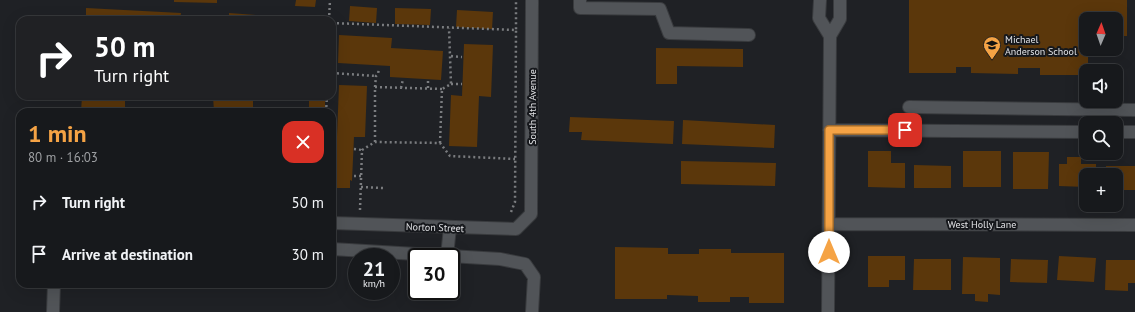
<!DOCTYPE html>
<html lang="en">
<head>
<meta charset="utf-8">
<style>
  body { margin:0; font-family:"PT Sans",sans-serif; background:#242629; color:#f1f3f6; height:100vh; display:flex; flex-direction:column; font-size:15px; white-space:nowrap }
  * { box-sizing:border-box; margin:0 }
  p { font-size:13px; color:#9ea0a3 }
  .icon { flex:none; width:22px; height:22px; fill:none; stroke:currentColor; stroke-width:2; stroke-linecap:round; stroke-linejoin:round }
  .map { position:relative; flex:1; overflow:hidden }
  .panel { position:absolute; left:16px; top:108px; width:320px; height:180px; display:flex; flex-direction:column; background:#17191c; border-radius:12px; box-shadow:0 4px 16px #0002,0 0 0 1px #36383b }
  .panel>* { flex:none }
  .banner { position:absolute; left:16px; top:16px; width:320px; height:84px; border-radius:12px; box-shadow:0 4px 16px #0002,0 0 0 1px #36383b; background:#202124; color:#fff; overflow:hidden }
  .needle { width:26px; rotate:2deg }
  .fabs { position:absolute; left:1079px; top:12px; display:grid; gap:8px }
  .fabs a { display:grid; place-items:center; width:44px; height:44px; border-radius:8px; background:#17191c; box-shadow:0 4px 16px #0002,0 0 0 1px #36383b; font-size:20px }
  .speed { position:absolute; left:348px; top:248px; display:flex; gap:8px; font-size:20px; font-weight:700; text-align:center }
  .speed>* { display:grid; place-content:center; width:52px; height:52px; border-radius:50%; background:#17191c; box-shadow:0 4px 16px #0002,0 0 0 1px #36383b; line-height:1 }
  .speed small { font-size:10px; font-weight:400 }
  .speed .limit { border:2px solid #111; border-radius:6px; background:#fff; color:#111 }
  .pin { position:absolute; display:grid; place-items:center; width:34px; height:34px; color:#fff; margin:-17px; border-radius:8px; box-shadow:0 2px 6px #0006 }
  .me { position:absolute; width:44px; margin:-22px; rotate:0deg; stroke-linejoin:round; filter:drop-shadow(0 0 3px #0008) }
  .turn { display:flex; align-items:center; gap:14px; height:84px; padding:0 12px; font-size:18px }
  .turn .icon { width:52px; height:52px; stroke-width:2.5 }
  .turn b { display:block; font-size:28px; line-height:34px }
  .round { display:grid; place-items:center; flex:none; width:42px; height:42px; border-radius:12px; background:#242629 }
  .overview { display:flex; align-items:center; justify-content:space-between; height:68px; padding:0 12px }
  h1 { font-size:24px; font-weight:600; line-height:30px; color:#f5a345 }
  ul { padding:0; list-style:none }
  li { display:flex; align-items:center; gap:12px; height:52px; padding:0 12px }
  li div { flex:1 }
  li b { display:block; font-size:15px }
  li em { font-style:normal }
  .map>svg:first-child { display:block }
  .building { fill:#5b370b }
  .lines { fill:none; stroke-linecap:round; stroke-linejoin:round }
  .minor-casing { stroke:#393b3e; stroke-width:14 }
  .path { stroke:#7a7c7f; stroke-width:2.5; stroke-dasharray:2 3; stroke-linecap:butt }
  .minor { stroke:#515458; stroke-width:12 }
  .route-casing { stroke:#9f6a2d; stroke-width:10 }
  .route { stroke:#f5a345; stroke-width:7 }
  .labels { text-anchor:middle; stroke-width:4; stroke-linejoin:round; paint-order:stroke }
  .poi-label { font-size:10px; fill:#e2e3e6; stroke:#16181c; text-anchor:start }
  .street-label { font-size:10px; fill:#e2e3e6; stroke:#16181c }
</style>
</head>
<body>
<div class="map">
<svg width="1135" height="312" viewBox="0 0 1135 312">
  <rect width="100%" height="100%" fill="#1f2125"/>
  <path class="building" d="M174 0H217V3L174 2Z
    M296 0H316L315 7 295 6Z
    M909 0H1127V36H1116V19H1086V49H1098L1095 52H1088V71H1086V75H1040V68H1018V74L971 73V67H956V73H909Z
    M350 6 377 8 376 23 349 21Z
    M86 8 181 13 180 20H86Z
    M395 8 431 9 430 25 395 24Z
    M457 10 493 12 492 29 456 27Z
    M229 13 268 16 267 20H229Z
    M339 35 392 38 391 48 443 51 441 80 390 77V66L338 63Z
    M464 44 493 45 491 97 479 96 477 147 449 146 451 95 462 96Z
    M656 48 743 49V67L677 66V84H656Z
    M339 85 367 86 365 137H354L352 181 350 180V188H332V136H337Z
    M82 96H125V112H81Z
    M213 96H253V112H214Z
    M274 96H287V99L274 98Z
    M309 96H325V112H309Z
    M570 117 674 121 673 144 581 140 582 132H569Z
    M683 120 775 125 774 148 682 144Z
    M868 151H891V163H905V188L868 187Z
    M963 151H1001V187H963Z
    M1013 152H1049L1048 189H1013Z
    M1067 157H1081V164H1096V175H1086V187L1059 186V164H1067Z
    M681 161 776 163 775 186 681 184Z
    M914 165 951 166V188H914Z
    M1106 166H1135V190H1116V175H1106Z
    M615 247 668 248V254H699V249H731V253H784V303H749V297H730V302H698V296L667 295V299H615Z
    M868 256H905V280H889V287H868Z
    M1059 256 1096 258 1094 282 1057 280Z
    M963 257 1000 258V295L988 294V302L975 301V294H962Z
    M914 259H951V290H913Z
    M1011 259 1048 260 1047 283 1010 282Z
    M1106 260H1135V283H1128V291L1105 290Z"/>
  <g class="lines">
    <g class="minor-casing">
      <path id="minor" d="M580 0V8L660 9 669 33 749 35
        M820 0 819 18 830 36
        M909 107 1135 110
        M829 130 1086 132
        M1116 132H1135
        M332 223 516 229 531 214 532 0
        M829 224 1135 225
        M332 249 500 259 525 264 534 277 532 312
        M447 256 450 227
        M53 312 54 284
        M828 312 830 36 840 19V0"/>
    </g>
    <path class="path" d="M329 20 330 0
      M332 23 516 30V0
      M451 56 462 57
      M332 73 376 76
      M428 81V89
      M451 84H462
      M375 87 376 76 378 74 379 68
      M401 88 403 79
      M326 112 327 96
      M375 142V87L442 89
      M440 143 442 89 451 84 449 28
      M354 149 362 150
      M354 176H361
      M361 187 383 188
      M360 210 362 150 375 142 440 143 450 156 515 159
      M511 212 515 202 516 30"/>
    <use href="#minor" class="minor"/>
  </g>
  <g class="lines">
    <g class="route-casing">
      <path id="route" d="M829 252V130H905"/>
    </g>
    <use href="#route" class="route"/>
  </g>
  <defs>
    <g id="school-pin" transform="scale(0.9)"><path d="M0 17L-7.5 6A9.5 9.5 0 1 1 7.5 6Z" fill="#f5a345" stroke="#16181c"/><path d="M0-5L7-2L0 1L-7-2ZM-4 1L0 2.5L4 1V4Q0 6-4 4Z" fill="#111"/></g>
  </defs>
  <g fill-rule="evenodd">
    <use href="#school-pin" x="992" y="45"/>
  </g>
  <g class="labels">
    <g class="poi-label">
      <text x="1005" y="43">Michael<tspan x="1005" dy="12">Anderson School</tspan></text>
    </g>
    <g class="street-label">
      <text transform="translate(532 107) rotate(-90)" y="4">South 4th Avenue</text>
      <text x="982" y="228">West Holly Lane</text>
      <text transform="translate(435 227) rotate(2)" y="4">Norton Street</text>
    </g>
  </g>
</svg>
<div class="fabs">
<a><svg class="needle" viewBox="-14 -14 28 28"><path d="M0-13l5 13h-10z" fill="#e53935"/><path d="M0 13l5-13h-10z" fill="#9ea0a3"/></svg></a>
<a><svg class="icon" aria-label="sound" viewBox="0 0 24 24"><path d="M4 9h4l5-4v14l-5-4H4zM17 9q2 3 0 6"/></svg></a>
<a><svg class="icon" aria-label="search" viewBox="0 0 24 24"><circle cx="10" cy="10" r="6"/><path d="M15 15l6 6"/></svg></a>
<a>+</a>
</div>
<div class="speed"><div>21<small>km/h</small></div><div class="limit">30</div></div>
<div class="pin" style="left:905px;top:130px;background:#d93025"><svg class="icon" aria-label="arrive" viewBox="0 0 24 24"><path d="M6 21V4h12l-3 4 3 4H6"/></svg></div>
<svg class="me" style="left:829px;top:252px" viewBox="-20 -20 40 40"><circle r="19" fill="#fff"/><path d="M0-13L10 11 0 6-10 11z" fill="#f5a345"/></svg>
<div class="banner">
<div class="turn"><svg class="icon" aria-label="right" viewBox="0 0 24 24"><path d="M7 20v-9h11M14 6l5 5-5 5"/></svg><div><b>50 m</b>Turn right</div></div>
</div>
<section class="panel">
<div class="overview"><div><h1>1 min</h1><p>80 m · 16:03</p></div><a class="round" style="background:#d93025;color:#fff"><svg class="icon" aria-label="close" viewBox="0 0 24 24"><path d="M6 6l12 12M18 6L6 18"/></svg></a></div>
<ul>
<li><svg class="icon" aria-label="right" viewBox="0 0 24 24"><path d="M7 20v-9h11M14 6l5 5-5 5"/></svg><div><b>Turn right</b></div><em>50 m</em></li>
<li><svg class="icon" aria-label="arrive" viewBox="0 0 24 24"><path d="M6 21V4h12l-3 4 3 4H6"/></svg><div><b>Arrive at destination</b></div><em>30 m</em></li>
</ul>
</section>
</div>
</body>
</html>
